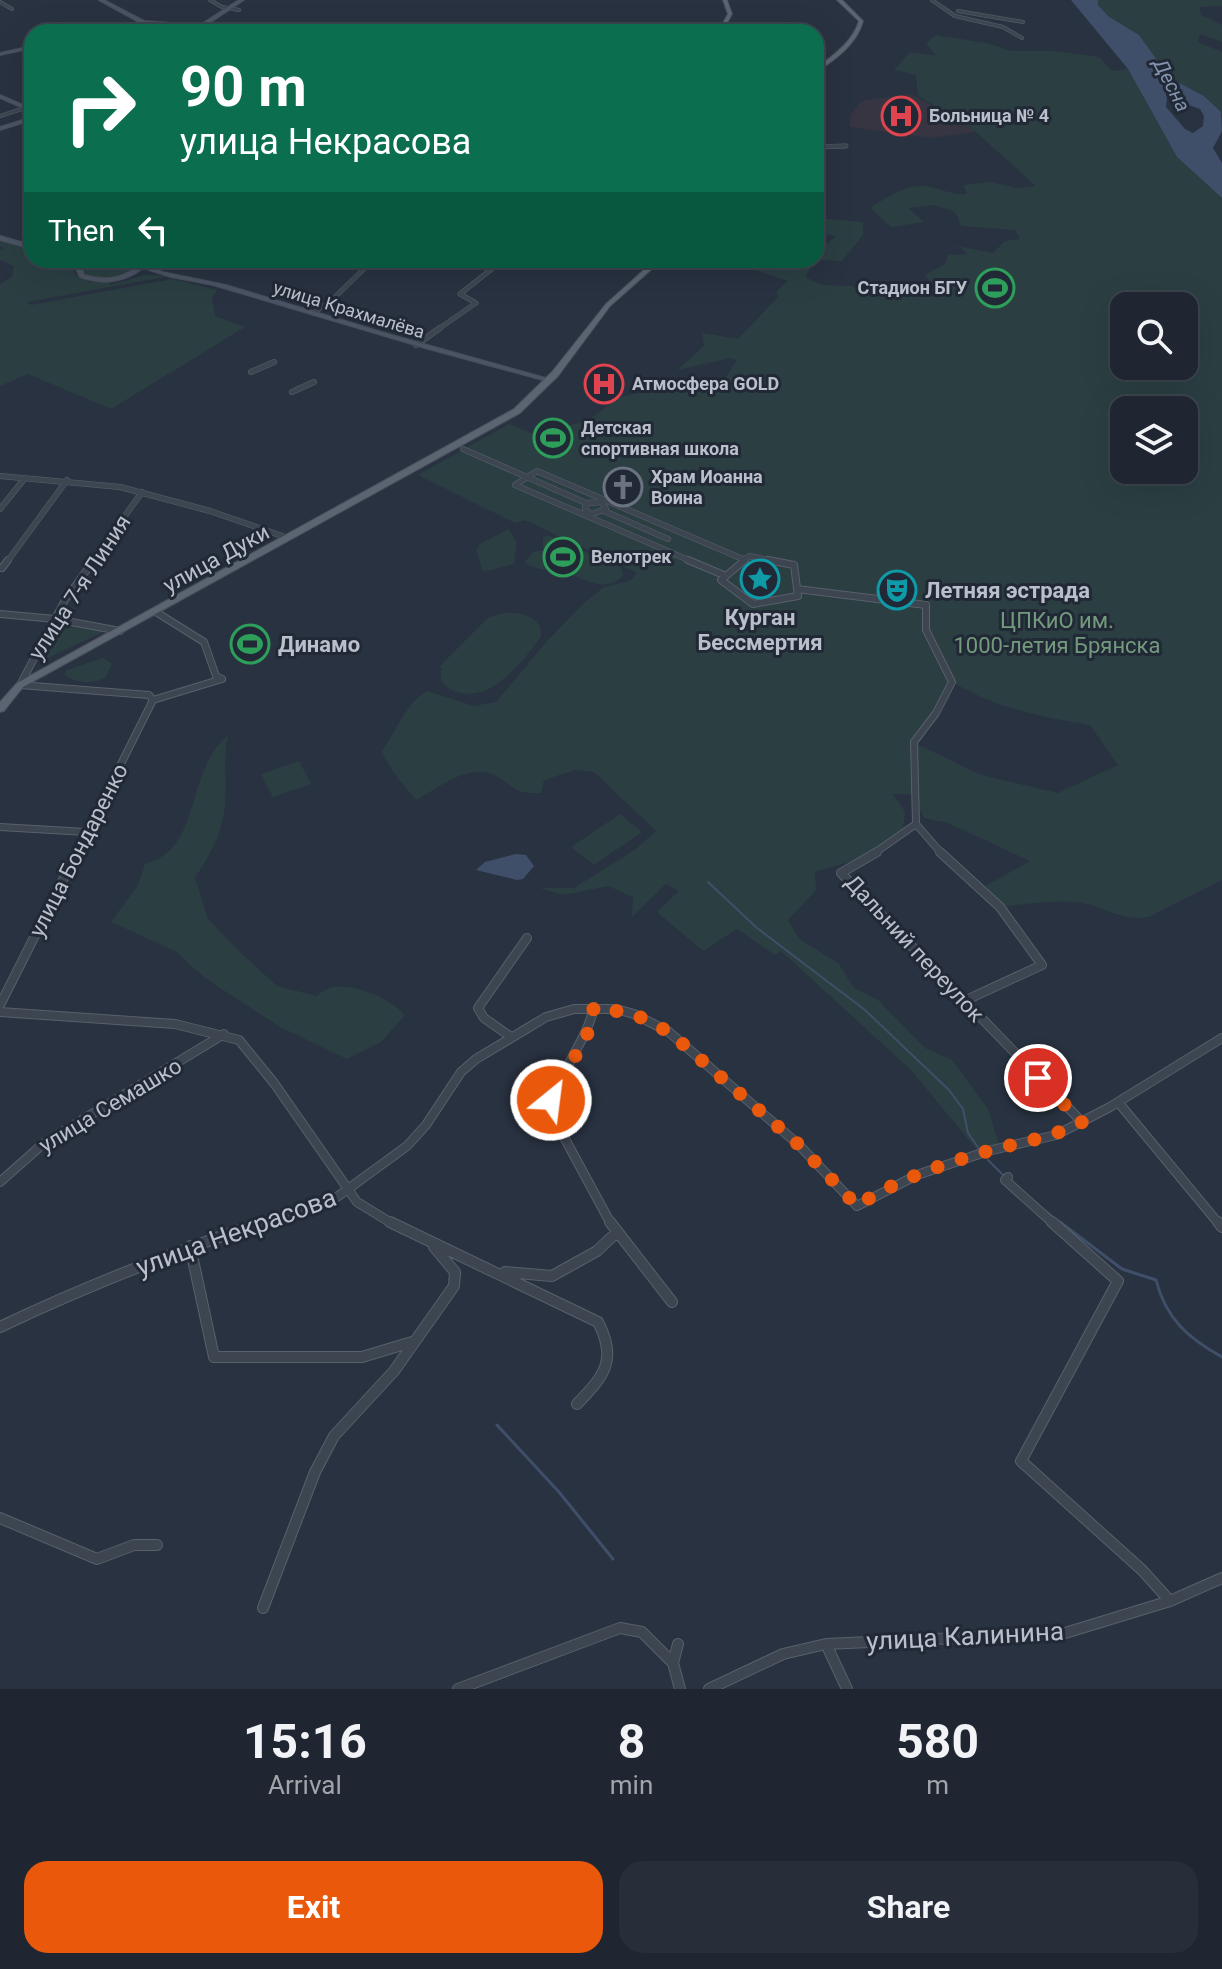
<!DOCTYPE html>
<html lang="en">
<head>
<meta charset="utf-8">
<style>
  body { margin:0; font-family:Roboto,sans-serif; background:#272e39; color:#f1f3f6; height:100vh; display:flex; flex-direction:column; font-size:30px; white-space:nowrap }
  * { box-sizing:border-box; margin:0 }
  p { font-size:26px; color:#a1a5ab }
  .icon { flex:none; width:44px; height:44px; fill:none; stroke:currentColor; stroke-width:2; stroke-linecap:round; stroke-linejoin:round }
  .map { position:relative; height:1689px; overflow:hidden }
  .drawer { display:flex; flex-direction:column; background:#1f2631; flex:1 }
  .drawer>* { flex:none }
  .hud { position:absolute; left:24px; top:24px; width:800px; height:244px; border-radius:24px; box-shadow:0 8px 32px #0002,0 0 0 2px #3c434d; background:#0b6e4f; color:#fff; overflow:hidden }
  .fabs { position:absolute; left:1110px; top:292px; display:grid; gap:16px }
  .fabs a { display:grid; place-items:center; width:88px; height:88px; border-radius:16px; background:#1f2631; box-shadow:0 8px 32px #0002,0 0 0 2px #3c434d; font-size:40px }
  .pin { position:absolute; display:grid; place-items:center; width:68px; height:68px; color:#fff; margin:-34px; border:4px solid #fff; border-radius:50%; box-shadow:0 2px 8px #0007 }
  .me { position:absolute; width:88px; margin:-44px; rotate:29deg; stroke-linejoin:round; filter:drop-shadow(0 0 6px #0008) }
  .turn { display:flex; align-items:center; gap:28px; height:168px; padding:0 24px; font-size:36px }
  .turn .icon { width:104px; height:104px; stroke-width:2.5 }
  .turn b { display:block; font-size:56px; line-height:68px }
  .then { display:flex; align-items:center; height:76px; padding:0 24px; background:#0003; gap:16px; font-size:30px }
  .eta { display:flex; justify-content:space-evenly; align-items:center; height:136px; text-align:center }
  .eta b { font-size:48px; font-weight:700; line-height:56px }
  .action { display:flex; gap:16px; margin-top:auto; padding:16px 24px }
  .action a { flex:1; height:92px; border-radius:24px; background:#ea580c; color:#fff; font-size:32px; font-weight:700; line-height:92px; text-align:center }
  .action a+a { background:#272e39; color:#f1f3f6 }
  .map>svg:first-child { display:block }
  .medical { fill:#373542 }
  .green { fill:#2b3f42; fill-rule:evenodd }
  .water { fill:#404f69; fill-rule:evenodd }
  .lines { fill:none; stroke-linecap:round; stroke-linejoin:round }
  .stream-far1 { stroke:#404f69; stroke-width:2 }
  .stream { stroke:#404f69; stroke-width:3 }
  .street-far5-casing { stroke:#58606b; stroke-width:4 }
  .street-far4-casing { stroke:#58606b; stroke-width:5 }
  .street-far3-casing { stroke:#58606b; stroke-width:6 }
  .street-far2-casing { stroke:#58606b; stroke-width:8 }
  .street-far1-casing { stroke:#58606b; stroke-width:10 }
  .street-casing { stroke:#58606b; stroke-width:12 }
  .secondary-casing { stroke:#474e5a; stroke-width:2 }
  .primary-casing { stroke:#474e5a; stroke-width:2 }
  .street-far5 { stroke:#3d4551; stroke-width:3 }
  .street-far4 { stroke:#3d4551; stroke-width:4 }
  .street-far3 { stroke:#3d4551; stroke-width:5 }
  .street-far2 { stroke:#3d4551; stroke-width:6 }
  .street-far1 { stroke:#3d4551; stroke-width:8 }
  .street { stroke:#3d4551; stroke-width:10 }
  .secondary { fill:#4b5464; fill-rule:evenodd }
  .primary { fill:#5b6471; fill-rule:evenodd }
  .route { stroke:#ea580c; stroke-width:14; stroke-dasharray:0 25.2 }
  .labels { text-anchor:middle; stroke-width:6; stroke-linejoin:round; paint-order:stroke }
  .far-poi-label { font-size:18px; font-weight:bold; fill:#bac0cb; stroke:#222936; text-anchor:start }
  .far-street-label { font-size:18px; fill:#bac0cb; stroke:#222936 }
  .far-water-label { font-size:20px; font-style:italic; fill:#8495b0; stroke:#222936 }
  .street-label { font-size:22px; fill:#bac0cb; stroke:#222936 }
  .poi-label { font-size:22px; font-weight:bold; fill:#bac0cb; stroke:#222936; text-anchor:start }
  .park-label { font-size:22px; fill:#739a7d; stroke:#222936 }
  .near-street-label { font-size:26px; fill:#bac0cb; stroke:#222936 }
</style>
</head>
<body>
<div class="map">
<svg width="1222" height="1689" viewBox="0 0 1222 1689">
  <rect width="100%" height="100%" fill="#293241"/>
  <path class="medical" d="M911 94 968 125 975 132 930 138 850 127V115L862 101Z"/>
  <path class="green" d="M1098 0H1222V6L1199 7 1201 15 1222 25V42L1200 34 1198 42 1222 52V114L1204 96 1170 78 1139 35 1108 16 1098 5Z
    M936 35 991 44 1010 51H1054L1099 57 1112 71 1128 69 1177 157 1222 198V880L1149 917C1118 922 1105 905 1076 902 1051 900 1025 904 1000 907L982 888 1030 861 948 823 924 818 914 795 893 794 905 812 902 834 869 856 815 872 816 890 788 920 799 939 838 963 854 988 878 1000 925 1048 952 1060 988 1109 999 1144 978 1151 911 1070 781 951 775 955 737 929 703 951 657 912 679 891 666 884 632 917 633 897 608 886 563 895 540 888H574L635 850 656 831 594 772 575 770 544 780 541 793C512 794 517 787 494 775 469 763 438 788 416 800L394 773 381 752C397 731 405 704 427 691L474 706 496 702 548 640 585 602 604 587 630 581 637 573 525 520 515 523 418 475 509 424 535 435C551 423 565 428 582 422 598 417 609 401 625 396 656 388 688 394 719 388L737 360 731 358 677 370 704 346 702 333 738 339 778 297 776 292 787 281 756 270 760 260H815L805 277 822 285 850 286 891 297 925 293 934 287 925 275 945 264 948 255 968 254 961 248 951 245 993 253 1005 241 1020 239 1015 230 961 226 955 212 935 205 908 208 924 222 891 227 870 208C888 197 908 182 930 187 944 190 952 195 967 194L964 185 990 182 1017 188 1036 186 968 125 918 96 916 75 894 70 910 52 936 56 926 43ZM1124 306H1184V366H1124ZM1124 410H1184V470H1124ZM952 682C996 708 1041 717 1090 725L1118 765 1058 793 981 775 915 743Z
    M816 218 863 222V235L842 261 816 260V243L827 244 836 236 821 233Z
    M0 239 32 248V260H71L75 274 90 282H109L110 285 145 275 170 276 27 302 31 305 172 279 217 290 212 297 215 316 245 327 111 409 28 374 0 386V284L12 277 14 266 0 260V250L4 248 0 246Z
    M93 260H134L137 265C125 280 102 282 84 275L82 268Z
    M509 529 517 543 514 564 483 572 476 550 480 544Z
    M547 535 620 567 624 574C605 596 584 577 563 572 549 568 536 572 525 562L533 552 543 550V538Z
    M503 613C518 612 531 614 540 626L541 637C522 662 487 709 450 689 441 684 439 678 442 668L439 667 489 617Z
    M62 623 103 632 48 658 39 656Z
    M103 658 112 664 105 678C91 684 76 684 64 674L67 670Z
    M228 735C223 758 227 780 225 804 223 832 210 855 195 878L208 919 240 952 277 986 316 996C321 993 327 988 333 987 356 983 391 999 405 1015L381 1042 347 1059 280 1027 205 978 175 951 111 922 138 885 145 864C152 861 162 858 168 852 198 826 191 767 228 735Z
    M299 761 311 784 273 797 261 774Z
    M620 814 642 832 594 865 571 847Z"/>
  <path class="water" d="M1071 0H1098V5L1108 16 1139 35 1170 78 1204 96 1221 112 1222 131 1213 148 1222 163V198L1177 157 1128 69ZM1167 97 1200 109 1204 116 1203 126 1193 133 1185 129 1166 107Z
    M516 854 526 855 534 866 523 879 517 880 476 870 485 862Z"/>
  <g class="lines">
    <path class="stream-far1" d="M708 882 757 928 865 1010 949 1090 963 1109 968 1133 980 1150
      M988 1160 1004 1176
      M1043 1209 1062 1224"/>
    <path class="stream" d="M1060 1222 1122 1269 1156 1280C1166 1319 1188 1338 1222 1357
      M497 1425 559 1492 613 1559"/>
    <g class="street-far5-casing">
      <path id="street-far5" d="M210 0 222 7 239 10
        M932 0 955 16 1003 27 1022 38
        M0 2 12 9
        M958 11 1023 22
        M0 116 25 108
        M834 146H846"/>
    </g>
    <g class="street-far4-casing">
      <path id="street-far4" d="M816 147 846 146
        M313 313 332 300 373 260
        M437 330 476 303 460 294 503 260"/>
    </g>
    <g class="street-far3-casing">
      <path id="street-far3" d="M416 345 440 328
        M251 372 274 362
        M292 392 314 382
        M463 449 586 503
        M0 476 120 487 210 511 288 538
        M602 502 606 509 592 514 585 510 586 503Z
        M0 509 25 478
        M604 511 668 539
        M7 562 67 480
        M92 562 142 492
        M693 562 515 485 537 471 745 560
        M742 562 749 556 778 562"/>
    </g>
    <g class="street-far2-casing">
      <path id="street-far2" d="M94 560 65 600 20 685 149 695 153 700
        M688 560 726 576
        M745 560 721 580 753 604 798 596 794 565 768 560
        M2 568 8 560
        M797 589 926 605V630L952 682 936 713 914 742 916 824
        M156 612 204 642 216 676 222 679
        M0 614 55 619 120 631
        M153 700 222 679
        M916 824 942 854
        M0 827 86 832
        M76 854 153 700
        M873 854 916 824"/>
    </g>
    <g class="street-far1-casing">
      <path id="street-far1" d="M877 852 841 873 1082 1122
        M940 852 1000 907 1042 965 962 1002
        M0 1005 77 852
        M594 1007C586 1045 555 1074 551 1113L611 1224
        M0 1012 175 1024 239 1040 274 1083 357 1202 393 1224
        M511 1037 484 1018 478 1008 527 938
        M1118 1102 1219 1224
        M1008 1177 1005 1180 1054 1224
        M0 1182 44 1143 224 1034
        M257 1224 337 1197 407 1146 426 1125 461 1072 476 1059 546 1017 574 1009H616L634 1014 669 1032 799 1145 857 1206 917 1175 988 1151 1056 1135 1110 1107 1222 1038"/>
    </g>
    <g class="street-casing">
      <path id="street" d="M390 1222 598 1322C618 1360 604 1376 577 1404
        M610 1222 672 1302
        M1052 1222 1118 1281 1021 1461 1142 1570 1170 1601
        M1218 1222 1222 1227
        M190 1246 214 1357H362L412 1342
        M505 1272 552 1276 597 1251 616 1233
        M0 1327C86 1286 173 1252 263 1222
        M0 1518 97 1559 134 1545H157
        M263 1608 315 1472 334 1436 394 1371 454 1286 455 1272 434 1247
        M678 1644 673 1663 680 1689
        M826 1644 847 1689
        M458 1689 620 1628 642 1632 673 1663
        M709 1689 783 1654 826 1644 1065 1633 1170 1601 1222 1578"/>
    </g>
    <g class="secondary-casing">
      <path id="secondary" d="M99 0H104L144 21 200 25 239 0H244L205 26 268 32 143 23 105 32H97L139 22Z
        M32 46V48L0 55V53Z
        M0 95 32 109V112L0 98Z
        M32 117V120L0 130V127Z
        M0 236 32 245V249L0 240Z
        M72 260H78L80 265 86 260H93L82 269 84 275C103 281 121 279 137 267L138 261H142L143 264 162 272 226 285 388 334 553 380 550 382 425 348 213 285 171 277 143 268C124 283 102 285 80 277Z"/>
    </g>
    <g class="primary-casing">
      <path id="primary" d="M723 0H727L732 14 722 32H718L728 14Z
        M837 0H842L863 21C857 44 835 60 816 72V69C833 55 852 43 859 21Z
        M655 260H662L610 306 558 376 520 413 23 687 4 711 0 712V702L17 683 514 409 552 372 606 304Z"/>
    </g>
    <use href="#street-far5" class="street-far5"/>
    <use href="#street-far4" class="street-far4"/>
    <use href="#street-far3" class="street-far3"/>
    <use href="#street-far2" class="street-far2"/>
    <use href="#street-far1" class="street-far1"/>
    <use href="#street" class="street"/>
    <use href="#secondary" class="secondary"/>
    <use href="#primary" class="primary"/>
  </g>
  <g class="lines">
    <path class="route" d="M551 1100 587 1035 594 1007 634 1014 669 1032 799 1145 857 1206C896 1180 943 1164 988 1151 1020 1142 1052 1138 1082 1122L1038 1078"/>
  </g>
  <defs>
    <g id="hospital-ring" transform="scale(2)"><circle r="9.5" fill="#222936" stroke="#e0444e" stroke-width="1.5"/><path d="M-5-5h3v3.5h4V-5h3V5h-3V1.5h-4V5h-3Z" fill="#e0444e"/></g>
    <g id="stadium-ring" transform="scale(2)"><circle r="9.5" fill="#222936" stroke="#2e9e5b" stroke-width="1.5"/><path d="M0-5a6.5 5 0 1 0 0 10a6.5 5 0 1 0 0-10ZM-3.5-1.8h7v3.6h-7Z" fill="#2e9e5b"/></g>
    <g id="church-ring" transform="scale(2)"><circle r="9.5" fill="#222936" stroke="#6b7280" stroke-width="1.5"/><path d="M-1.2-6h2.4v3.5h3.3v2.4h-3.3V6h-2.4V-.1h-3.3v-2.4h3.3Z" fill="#6b7280"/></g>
    <g id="sight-ring" transform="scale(2)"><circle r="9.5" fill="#222936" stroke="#0f9aa8" stroke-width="1.5"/><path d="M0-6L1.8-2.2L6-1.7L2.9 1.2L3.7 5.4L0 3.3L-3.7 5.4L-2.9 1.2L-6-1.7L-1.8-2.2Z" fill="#0f9aa8"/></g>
    <g id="theatre-ring" transform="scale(2)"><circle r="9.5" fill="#222936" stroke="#0f9aa8" stroke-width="1.5"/><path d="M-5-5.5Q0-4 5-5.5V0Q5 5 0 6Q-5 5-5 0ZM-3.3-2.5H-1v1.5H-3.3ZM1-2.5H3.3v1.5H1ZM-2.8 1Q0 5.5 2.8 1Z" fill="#0f9aa8"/></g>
  </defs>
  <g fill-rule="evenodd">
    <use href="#hospital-ring" x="901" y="116"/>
    <use href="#stadium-ring" x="995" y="288"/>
    <use href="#hospital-ring" x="604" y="384"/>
    <use href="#stadium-ring" x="553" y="438"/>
    <use href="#church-ring" x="623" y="487"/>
    <use href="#stadium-ring" x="563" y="557"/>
    <use href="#sight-ring" x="760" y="579"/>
    <use href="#theatre-ring" x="897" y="590"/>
    <use href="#stadium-ring" x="250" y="644"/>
  </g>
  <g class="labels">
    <g class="far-poi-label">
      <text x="929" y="122">Больница № 4</text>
      <text x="967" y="294" text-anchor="end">Стадион БГУ</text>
      <text x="632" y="390">Атмосфера GOLD</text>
      <text x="581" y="434">Детская<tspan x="581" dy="21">спортивная школа</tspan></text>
      <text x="651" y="483">Храм Иоанна<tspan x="651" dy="21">Воина</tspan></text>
      <text x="591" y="563">Велотрек</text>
    </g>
    <g class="far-street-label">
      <text transform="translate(349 310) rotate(17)" y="6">улица Крахмалёва</text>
    </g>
    <g class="far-water-label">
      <text transform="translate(1172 85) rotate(63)" y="7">Десна</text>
    </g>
    <g class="street-label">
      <text transform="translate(216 558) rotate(-29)" y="8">улица Дуки</text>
      <text transform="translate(79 587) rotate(-57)" y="8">улица 7-я Линия</text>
      <text transform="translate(78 850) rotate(-63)" y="8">улица Бондаренко</text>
      <text transform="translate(915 948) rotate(47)" y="8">Дальний переулок</text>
      <text transform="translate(110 1105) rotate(-31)" y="8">улица Семашко</text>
    </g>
    <g class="poi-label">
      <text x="925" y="598">Летняя эстрада</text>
      <text x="760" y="625" text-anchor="middle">Курган<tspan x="760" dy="25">Бессмертия</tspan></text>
      <text x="278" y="652">Динамо</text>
    </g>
    <g class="park-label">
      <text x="1057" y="628">ЦПКиО им.<tspan x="1057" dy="25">1000-летия Брянска</tspan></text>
    </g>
    <g class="near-street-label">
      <text transform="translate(236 1232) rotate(-20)" y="9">улица Некрасова</text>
      <text transform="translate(965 1636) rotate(-3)" y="9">улица Калинина</text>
    </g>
  </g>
</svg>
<div class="fabs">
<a><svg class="icon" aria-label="search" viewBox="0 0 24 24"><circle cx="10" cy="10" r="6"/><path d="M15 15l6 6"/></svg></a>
<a><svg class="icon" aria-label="layers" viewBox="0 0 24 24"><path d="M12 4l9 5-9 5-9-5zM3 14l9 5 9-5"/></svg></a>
</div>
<div class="pin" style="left:1038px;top:1078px;background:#d93025"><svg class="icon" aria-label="arrive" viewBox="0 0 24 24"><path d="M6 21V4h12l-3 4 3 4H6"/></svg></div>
<svg class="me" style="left:551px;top:1100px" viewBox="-20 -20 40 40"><circle r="17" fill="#ea580c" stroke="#fff" stroke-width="3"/><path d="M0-11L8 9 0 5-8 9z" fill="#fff"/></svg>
<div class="hud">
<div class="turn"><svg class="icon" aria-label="right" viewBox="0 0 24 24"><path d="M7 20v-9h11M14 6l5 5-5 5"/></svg><div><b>90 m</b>улица Некрасова</div></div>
<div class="then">Then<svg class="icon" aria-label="left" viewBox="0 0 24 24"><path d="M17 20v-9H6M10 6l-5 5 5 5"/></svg></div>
</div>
</div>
<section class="drawer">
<div class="eta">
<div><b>15:16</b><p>Arrival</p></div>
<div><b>8</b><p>min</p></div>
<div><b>580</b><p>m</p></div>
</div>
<div class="action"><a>Exit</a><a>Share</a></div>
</section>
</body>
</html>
